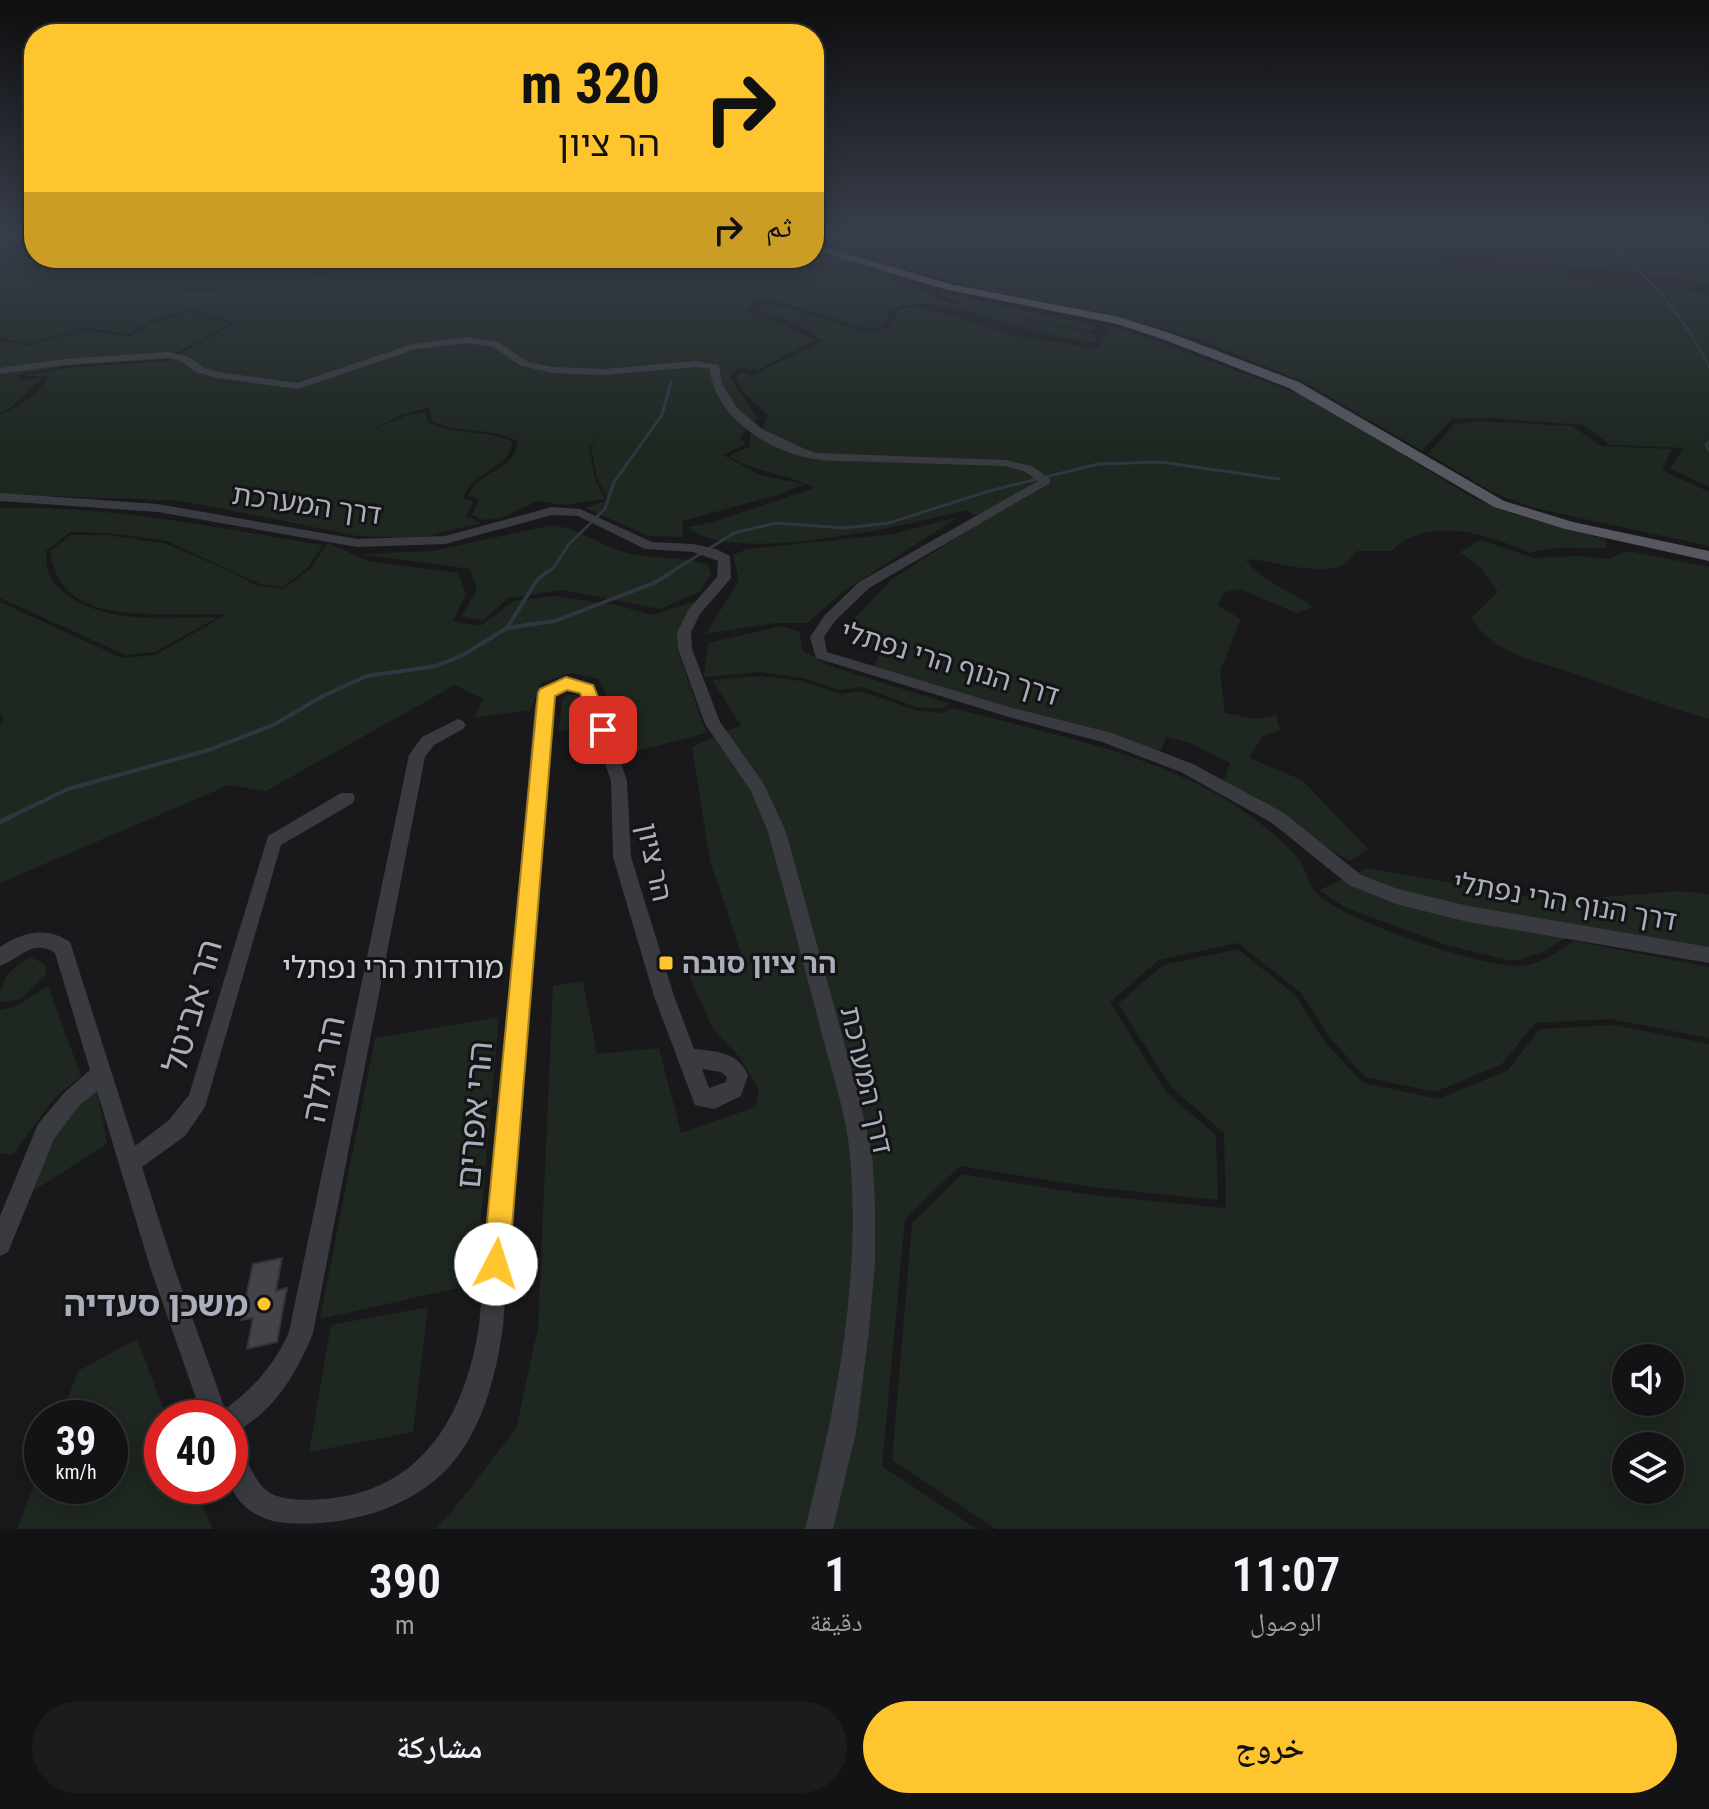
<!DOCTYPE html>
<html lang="ar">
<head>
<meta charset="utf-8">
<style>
  body { margin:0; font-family:"Roboto Condensed","Noto Naskh Arabic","Noto Sans Hebrew",sans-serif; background:#1c1c1e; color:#f1f3f6; direction:rtl; height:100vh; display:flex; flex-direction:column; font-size:30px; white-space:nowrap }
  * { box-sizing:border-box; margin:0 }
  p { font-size:26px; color:#9d9ea0 }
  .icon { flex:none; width:44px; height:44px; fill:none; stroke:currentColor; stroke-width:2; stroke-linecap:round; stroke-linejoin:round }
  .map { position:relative; height:1529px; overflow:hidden; direction:ltr }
  .details { display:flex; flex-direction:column; background:#131315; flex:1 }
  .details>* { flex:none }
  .banner { position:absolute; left:24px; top:24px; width:800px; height:244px; border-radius:32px; box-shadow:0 4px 20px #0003,0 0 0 2px #323234; direction:rtl; background:#ffc52e; color:#111; overflow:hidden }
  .fabs { position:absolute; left:1612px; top:1344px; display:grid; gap:16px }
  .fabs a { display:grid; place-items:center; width:72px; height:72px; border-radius:50%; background:#131315; box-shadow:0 4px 20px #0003,0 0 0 2px #323234; font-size:40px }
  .speed { position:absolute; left:24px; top:1400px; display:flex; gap:16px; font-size:40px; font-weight:700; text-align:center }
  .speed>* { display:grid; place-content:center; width:104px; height:104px; border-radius:50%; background:#131315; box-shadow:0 4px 20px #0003,0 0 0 2px #323234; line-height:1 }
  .speed small { font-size:20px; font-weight:400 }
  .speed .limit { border:12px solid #d22; background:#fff; color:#111 }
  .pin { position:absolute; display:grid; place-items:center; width:68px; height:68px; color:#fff; margin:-34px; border-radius:16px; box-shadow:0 4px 12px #0006 }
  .me { position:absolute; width:88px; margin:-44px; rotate:5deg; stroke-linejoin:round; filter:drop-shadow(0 0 6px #0008) }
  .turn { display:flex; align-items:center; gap:28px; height:168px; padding:0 32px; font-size:36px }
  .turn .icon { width:104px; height:104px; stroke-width:2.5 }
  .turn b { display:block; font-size:56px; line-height:68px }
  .then { display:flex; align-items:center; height:76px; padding:0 32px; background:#0003; gap:16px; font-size:30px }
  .eta { display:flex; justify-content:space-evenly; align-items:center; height:136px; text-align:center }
  .eta b { font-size:48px; font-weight:600; line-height:56px }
  .primary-button { display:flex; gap:16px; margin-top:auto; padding:16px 32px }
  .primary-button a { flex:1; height:92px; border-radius:48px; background:#ffc52e; color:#111; font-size:32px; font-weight:600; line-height:92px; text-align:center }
  .primary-button a+a { background:#1c1c1e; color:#f1f3f6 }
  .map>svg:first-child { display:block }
  .green { fill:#1e2720; fill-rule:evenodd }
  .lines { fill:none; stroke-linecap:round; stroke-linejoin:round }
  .stream-far3 { stroke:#2e3741; stroke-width:2 }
  .stream-far2 { stroke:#2e3741; stroke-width:3 }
  .stream-far1 { stroke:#2e3741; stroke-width:4 }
  .stream { stroke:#2e3741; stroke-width:5 }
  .building { fill:#434449; stroke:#333338; stroke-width:2 }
  .minor { fill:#3a3b41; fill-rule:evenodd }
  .major { fill:#565760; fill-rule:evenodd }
  .route { fill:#ffc52e; stroke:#a6801e; stroke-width:2 }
  .poi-dot { fill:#ffc52e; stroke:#141417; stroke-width:3 }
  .labels { text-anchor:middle; stroke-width:6; stroke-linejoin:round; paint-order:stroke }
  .street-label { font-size:28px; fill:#abafbc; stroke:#141417 }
  .poi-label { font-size:28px; font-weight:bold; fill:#abafbc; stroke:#141417; text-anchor:start }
  .neighbourhood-label { font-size:30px; fill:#ccced8; stroke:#141417 }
  .near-street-label { font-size:34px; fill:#abafbc; stroke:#141417 }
  .near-poi-label { font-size:34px; font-weight:bold; fill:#abafbc; stroke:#141417; text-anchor:end }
</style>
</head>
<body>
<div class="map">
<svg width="1709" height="1529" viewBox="0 0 1709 1529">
  <rect width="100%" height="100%" fill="#19191c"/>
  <path class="green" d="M0 232H34V258L88 260 342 258 348 262 250 297 213 289 112 283 110 277 16 275 1 265 6 253 0 258Z
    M814 232H1338L1433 261 1608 283 1664 285 1709 295V487L1670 469 1683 448 1610 445 1584 425 1488 418 1452 419 1422 451 1306 383 1201 340 1136 321 965 285 814 241Z
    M1376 232H1709V284C1621 266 1530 267 1441 251 1419 247 1398 239 1376 232Z
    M814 251 855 262 860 268H867C901 281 934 299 968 308L937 292 1098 326 1090 331 973 309 1096 334V343C1075 339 1055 336 1034 331 994 322 929 290 889 311L885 325 871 330 773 300 756 301 747 310 816 340 757 370 739 368 729 376 757 418 740 437 745 444 723 455 760 475 805 484 778 495 682 521 683 537 649 536 585 508 608 500 597 478 591 448 598 438 589 448 595 479 605 499 565 505 537 501 501 518 484 520 472 515 479 499 468 496C480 468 517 471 517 441 490 427 459 434 432 421L429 408 403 414 371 431 405 416 425 412 428 422C455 436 485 428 512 442 512 468 475 468 463 498L473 501 466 516 481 523 419 538 358 536 182 501 0 494V414C18 408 40 393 49 376H23L65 368 166 361 236 323 192 310 153 320 128 334 84 327 31 344 0 337V268L13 277 107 279 109 285 211 291 250 298 352 262 347 258H814Z
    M770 303 873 334 889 327 897 312 904 307 935 311 1017 336 1098 349 1110 326 1129 331 1310 398 1470 496 1509 513 1605 539 1607 548C1580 550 1557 544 1531 553 1488 535 1430 514 1391 551H1357C1353 555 1348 563 1343 565 1317 577 1274 560 1245 559 1263 582 1290 590 1313 607L1296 613 1240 589 1225 592 1217 605 1241 619 1220 671 1225 713 1257 719 1276 715 1280 730 1262 737 1249 758 1302 780 1368 849 1350 861 1234 794 1223 784 1230 763 1190 743 1166 737 1160 753 874 669 879 652 866 646 849 624 892 579 982 521 967 510C912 524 730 567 688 527L713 522 814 488C786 472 757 474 729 456L750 446V435L762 429 768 415 744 393 736 378 741 372 752 375 823 341 797 324 760 310 757 305Z
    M190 312 230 324 165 359 66 366 15 375 21 380 43 378 9 409 0 412V341L29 346 83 330 129 336 155 322Z
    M1479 421 1572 426 1601 446 1672 449 1662 470 1709 492V546L1534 508 1494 493 1428 454 1454 424Z
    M0 508C108 505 218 528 323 545L307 568 283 587 260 584 167 541 108 533 70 532 46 551C47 559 46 570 50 576 80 627 167 618 218 617L155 652 125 655 0 598Z
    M958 517 844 591 807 623H775L706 634 739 580 733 555 747 549 893 534Z
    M552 525C579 529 601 546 628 553 654 560 682 555 708 565L711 575 699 592 660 609 563 590 508 598 484 620 461 617 477 590 470 569 360 554 433 551Z
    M71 535H106L164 543 230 571 257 586 283 589 310 569 328 543 368 561 458 573 466 594 453 621 480 626 514 601 553 596 616 605 653 615 696 601 680 626 677 648 706 733 637 751 598 679 572 673 542 682 530 710 474 718 483 699 455 685 266 791 229 785 0 883V726L4 717 0 715V602L122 658 155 655 226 615C169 609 59 634 50 551Z
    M1480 540 1534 558 1579 556 1608 559 1628 551 1709 567V719C1665 706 1622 691 1578 675 1538 661 1496 656 1471 618L1498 592 1480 567 1460 552Z
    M781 626 800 632 802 650 827 665 950 704 941 709 916 707 862 687 839 690 803 678 760 672 704 677 708 643Z
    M760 676 801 681 839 694 861 691 915 710 942 713 952 708C1039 731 1136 749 1216 794 1243 809 1276 833 1297 857 1306 867 1307 884 1317 894 1348 922 1471 963 1514 966 1535 968 1557 952 1574 941L1709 967V1038L1611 1019 1535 1023 1502 1064 1435 1092 1365 1077 1330 1038 1301 993 1238 943 1159 960 1110 1002 1166 1092 1216 1135 1218 1200 1091 1187 960 1166 905 1219 882 1466 977 1529H434L449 1515 516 1429 538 1328 553 986 583 981 597 1054 659 1048 681 1133 755 1107 759 1089 740 1058 713 1029 687 971 742 956 710 861 692 747 741 725 712 680Z
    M568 695H578L584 701 592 727 559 731 562 700Z
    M1367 868 1552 901 1680 891 1709 894V962L1570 935 1544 952 1513 961 1449 946 1344 907 1320 890Z
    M1238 949 1296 996 1324 1041 1363 1083 1439 1099 1508 1070 1540 1029 1614 1025 1709 1044V1529H996L892 1460 912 1223 962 1174 1091 1195 1226 1208 1224 1133 1172 1088 1118 1004 1163 965ZM1626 1358H1670V1402H1626ZM1626 1446H1670V1490H1626Z
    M30 957 45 964 46 975 21 999 0 1002C0 979 10 969 30 957Z
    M48 986 81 1076 54 1099 13 1154H0V1010L14 1007Z
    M499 1017 475 1284 320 1319 375 1038Z
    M96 1084 107 1144 25 1196 47 1145Z
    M428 1307 413 1432 309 1452 331 1325Z
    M137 1339 167 1418H162V1486H194L213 1529H17L42 1464V1486H110V1418H60L78 1371Z"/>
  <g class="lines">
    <path class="stream-far3" d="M1590 232C1641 265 1682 312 1709 367"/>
    <path class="stream-far2" d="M1709 442 1706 445 1709 450
      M545 574 554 567 569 544 605 509 614 482 662 415 671 382
      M668 574 734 533 776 523 844 528 889 523 989 491 1098 464 1160 462 1279 479"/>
    <path class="stream-far1" d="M507 628 537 580 547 572
      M8 818 68 789 209 750 273 725 323 696 367 676 436 666 463 655 507 628 555 621 654 583 672 572"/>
    <path class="stream" d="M0 822 12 816"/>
  </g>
  <path class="building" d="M282 1258 276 1291 287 1288 277 1342 247 1349 253 1318 241 1320 253 1264Z"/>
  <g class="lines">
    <path class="minor" d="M468 337 498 342 528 362 553 367 604 369 696 361 719 365 722 384 737 408 762 429 805 449 816 453 1005 460 1032 466 1050 479V483L869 588 835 621 824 637 827 652 1009 707 1112 733 1193 764 1284 813 1361 875 1398 889 1468 906 1709 947V963L1468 922 1396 904 1349 885 1272 823 1181 772 1102 742 1009 717 816 658 810 637 825 615 859 582 1038 481 1024 471 1005 466C962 465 919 463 876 462 856 461 835 462 815 459 771 453 714 417 710 369L696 367 604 375 553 373 521 366 493 347 468 343 416 349 298 389 217 378 196 372 181 361 169 358 64 365 0 374V368L64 359 169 352 189 357 204 368 218 372 297 383 412 344Z
      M0 493 158 504 357 539 445 536 552 507 580 509 652 542 693 544 716 549 730 556 731 578 700 614 691 632 692 649 720 722 764 784 786 832 859 1097 872 1153 875 1206V1262L869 1331 856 1432 833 1529H805C836 1408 861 1282 850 1156 847 1117 833 1076 823 1038 805 969 787 901 768 832L751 791 705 724 678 649 677 632 689 609 717 577 718 561 693 552 645 549 578 516 552 515 445 544 357 547 158 512 0 501Z
      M566 678 590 685 601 701 627 781 631 857 674 996 694 1049C716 1051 738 1052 748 1075L741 1096 714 1109 695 1105 654 996 613 857 611 781 583 697 574 689H563L553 696 551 704 503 1326C496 1377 482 1433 445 1471 403 1513 335 1529 277 1522 258 1518 238 1506 231 1486 227 1475 230 1456 230 1444 250 1452 251 1484 272 1494 289 1502 314 1500 333 1498 426 1487 466 1410 479 1326L535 704 541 689ZM702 1069 721 1072 727 1077 726 1082 709 1088Z
      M458 719 463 721 466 725 463 729 434 745 425 757 313 1333C297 1373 272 1416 230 1434V1418H203L150 1267 97 1091 78 1107 54 1139 8 1252 0 1256V1216L38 1124 64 1093 90 1070 55 953C33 938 19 959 0 966V947C23 932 46 926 70 942L135 1146 169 1120 189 1095 268 836 341 793H353L355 798 353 803 281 845 205 1107 185 1136 142 1167 174 1267 225 1409C253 1389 275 1364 289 1332L409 755 422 737Z"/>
    <path class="major" d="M814 244 950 284 1119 317 1173 334 1299 382 1504 501 1573 522 1709 551V561L1565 529 1494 507 1289 388 1165 340 1117 324 944 289 814 250Z"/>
  </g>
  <linearGradient id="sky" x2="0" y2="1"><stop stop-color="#0e0e0f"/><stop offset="0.52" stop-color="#383e4b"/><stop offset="1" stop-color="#383e4b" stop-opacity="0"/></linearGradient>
  <rect width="1709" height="446" fill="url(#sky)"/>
  <path class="route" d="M566 677 593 685 612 730 609 734H597L580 693 567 690 555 696 509 1264 505 1273 496 1277 487 1273 483 1264 538 693 540 689Z"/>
  <g class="poi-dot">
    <rect x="658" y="955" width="16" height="16" rx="4"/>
    <circle cx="264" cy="1304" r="8"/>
  </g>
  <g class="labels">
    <g class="street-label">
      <text transform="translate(307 504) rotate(8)" y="10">דרך המערכת</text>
      <text transform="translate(950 663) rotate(17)" y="10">דרך הנוף הרי נפתלי</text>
      <text transform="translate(655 862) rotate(78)" y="10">הר ציון</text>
      <text transform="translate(1565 901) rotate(10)" y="10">דרך הנוף הרי נפתלי</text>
      <text transform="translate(867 1080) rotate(77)" y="10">דרך המערכת</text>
    </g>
    <g class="poi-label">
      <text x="682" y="973">הר ציון סובה</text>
    </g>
    <g class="neighbourhood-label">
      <text x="393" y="978">מורדות הרי נפתלי</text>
    </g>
    <g class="near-street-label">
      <text transform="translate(192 1006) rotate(-74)" y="12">הר אביטל</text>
      <text transform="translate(323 1069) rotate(-79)" y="12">הר גילה</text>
      <text transform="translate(474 1115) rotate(-85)" y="12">הרי אפרים</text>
    </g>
    <g class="near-poi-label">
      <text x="248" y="1316">משכן סעדיה</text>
    </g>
  </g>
</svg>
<div class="fabs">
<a><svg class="icon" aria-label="sound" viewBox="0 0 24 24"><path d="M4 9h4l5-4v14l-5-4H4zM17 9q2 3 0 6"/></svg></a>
<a><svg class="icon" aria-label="layers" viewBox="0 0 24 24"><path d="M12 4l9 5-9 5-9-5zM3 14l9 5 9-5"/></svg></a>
</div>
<div class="speed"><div>39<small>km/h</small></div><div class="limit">40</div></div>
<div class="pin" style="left:603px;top:730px;background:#d93025"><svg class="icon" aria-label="arrive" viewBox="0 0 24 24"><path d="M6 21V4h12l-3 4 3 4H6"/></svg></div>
<svg class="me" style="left:496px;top:1264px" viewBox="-20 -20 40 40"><circle r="19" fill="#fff"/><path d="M0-13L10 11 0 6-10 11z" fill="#ffc52e"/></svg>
<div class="banner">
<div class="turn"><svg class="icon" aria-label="right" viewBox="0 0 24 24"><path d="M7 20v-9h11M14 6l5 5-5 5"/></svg><div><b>320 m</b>הר ציון</div></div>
<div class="then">ثم<svg class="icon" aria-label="right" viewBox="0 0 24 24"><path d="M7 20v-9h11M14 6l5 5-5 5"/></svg></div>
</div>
</div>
<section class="details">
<div class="eta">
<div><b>11:07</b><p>الوصول</p></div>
<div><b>1</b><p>دقيقة</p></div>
<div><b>390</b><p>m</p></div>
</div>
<div class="primary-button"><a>خروج</a><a>مشاركة</a></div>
</section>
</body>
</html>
